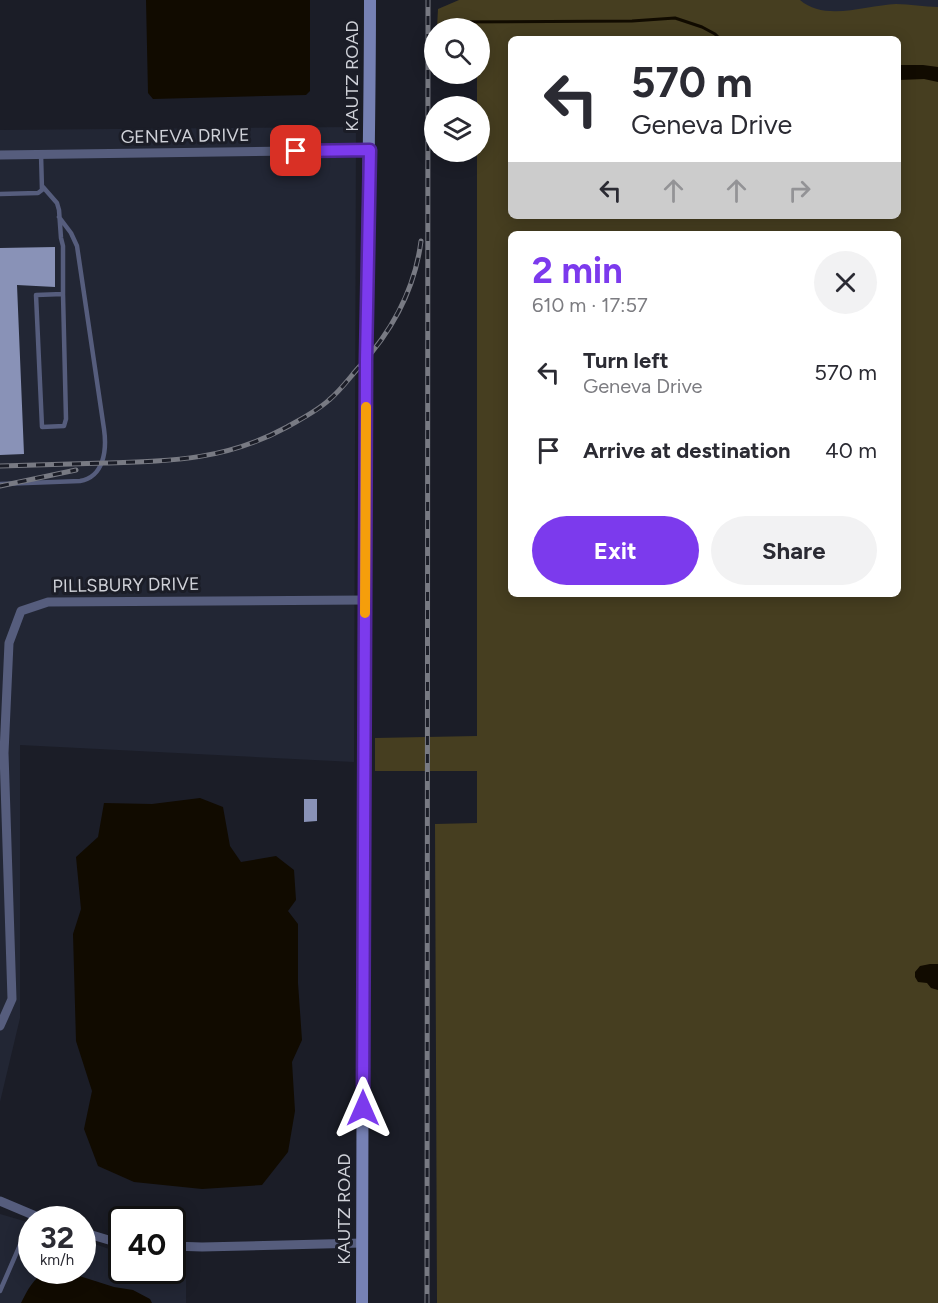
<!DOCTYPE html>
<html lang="en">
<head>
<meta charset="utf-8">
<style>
  body { margin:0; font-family:Figtree,sans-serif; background:#f2f2f3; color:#2b2b33; height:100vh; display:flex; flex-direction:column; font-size:22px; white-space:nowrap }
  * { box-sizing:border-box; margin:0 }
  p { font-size:20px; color:#7c7c81 }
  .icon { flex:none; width:33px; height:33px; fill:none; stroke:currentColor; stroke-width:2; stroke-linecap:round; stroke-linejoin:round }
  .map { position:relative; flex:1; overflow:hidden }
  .details { position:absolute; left:508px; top:231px; width:393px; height:366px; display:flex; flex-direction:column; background:#fff; border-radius:9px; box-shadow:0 3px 15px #0003 }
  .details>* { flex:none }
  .banner { position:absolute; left:508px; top:36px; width:393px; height:183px; border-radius:9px; box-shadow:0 3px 15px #0003; background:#fff; color:#2b2b33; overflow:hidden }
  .fabs { position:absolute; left:424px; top:18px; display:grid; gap:12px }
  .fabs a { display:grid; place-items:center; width:66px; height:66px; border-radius:50%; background:#fff; box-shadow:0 3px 15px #0003; font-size:30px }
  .speed { position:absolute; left:18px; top:1206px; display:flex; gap:12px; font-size:30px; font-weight:700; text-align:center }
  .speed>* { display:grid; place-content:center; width:78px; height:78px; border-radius:50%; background:#fff; box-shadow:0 3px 15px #0003; line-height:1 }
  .speed small { font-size:15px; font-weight:400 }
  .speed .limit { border:3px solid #111; border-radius:9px; background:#fff; color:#111 }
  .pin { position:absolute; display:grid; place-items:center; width:51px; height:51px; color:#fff; margin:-26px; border-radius:12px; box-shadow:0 3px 9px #0006 }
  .me { position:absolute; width:66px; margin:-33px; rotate:0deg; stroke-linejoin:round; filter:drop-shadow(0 0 4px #0008) }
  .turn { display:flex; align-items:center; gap:21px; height:126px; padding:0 24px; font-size:27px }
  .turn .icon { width:78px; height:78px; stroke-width:2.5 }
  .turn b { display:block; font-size:42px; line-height:51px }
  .lanes { display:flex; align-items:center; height:57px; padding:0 24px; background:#0003; justify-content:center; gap:30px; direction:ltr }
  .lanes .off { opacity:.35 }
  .round { display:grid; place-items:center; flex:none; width:63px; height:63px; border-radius:32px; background:#f2f2f3 }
  .headline { display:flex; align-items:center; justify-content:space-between; height:102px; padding:0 24px }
  h1 { font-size:36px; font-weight:700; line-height:45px; color:#7c3aed }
  .cta { display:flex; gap:12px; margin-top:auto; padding:12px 24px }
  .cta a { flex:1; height:69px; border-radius:36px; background:#7c3aed; color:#fff; font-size:24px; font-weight:700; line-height:69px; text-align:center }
  .cta a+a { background:#f2f2f3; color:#2b2b33 }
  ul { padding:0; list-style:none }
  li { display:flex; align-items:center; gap:18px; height:78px; padding:0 24px }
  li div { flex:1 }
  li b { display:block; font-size:22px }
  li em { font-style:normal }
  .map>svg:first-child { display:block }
  .built { fill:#222634 }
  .green { fill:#463e20; fill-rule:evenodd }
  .water { fill:#110b00 }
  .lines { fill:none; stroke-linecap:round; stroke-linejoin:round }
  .stream { stroke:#110b00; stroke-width:3 }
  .building { fill:#8992b7 }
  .lane { stroke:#565d7d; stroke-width:4.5 }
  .street { stroke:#565d7d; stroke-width:9 }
  .secondary { stroke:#7681b4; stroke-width:12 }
  .rail-casing { stroke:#787a83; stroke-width:5 }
  .rail { stroke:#1b1d27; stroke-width:3; stroke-dasharray:9; stroke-linecap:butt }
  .route-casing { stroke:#51269a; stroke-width:15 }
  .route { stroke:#7c3aed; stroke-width:10 }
  .slow { stroke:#f59e0b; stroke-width:10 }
  .labels { text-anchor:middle; stroke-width:6; stroke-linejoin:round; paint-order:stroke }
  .street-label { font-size:18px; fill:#cfd1d8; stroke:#1b1d27 }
</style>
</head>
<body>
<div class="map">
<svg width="938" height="1303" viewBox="0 0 938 1303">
  <rect width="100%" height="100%" fill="#1b1d27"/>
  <path class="built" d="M771 0H938V34H805Z
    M356 127 354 762 20 745V1018L0 1102V130Z
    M0 1214 31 1223 32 1270H82L83 1240 121 1253 122 1270H172L173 1253H186V1303H0Z"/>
  <path class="green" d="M459 0H800C825 22 867 5 896 4 910 4 924 7 938 7V1303H437L435 824 477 823V771H375V738L477 736V152H480V106H477V74H480V28H437L438 9ZM512 39H898V216H512ZM512 234H898V594H512Z"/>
  <path class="water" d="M146 0H310V91L306 95 153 99 148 93Z
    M899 65H923L938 67V82L924 79 899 80Z
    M200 798 223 807 230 846 241 862 276 856 294 870 296 900 288 911 298 924V983L302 1040 292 1062 295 1111 288 1152 262 1185 202 1189 134 1182 98 1166 84 1129 92 1091 76 1041 73 934 81 909 76 857 98 837 104 803 152 804Z
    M930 964H938V990L931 988 927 983 918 982 915 977V972L920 966Z
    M47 1270 70 1273 114 1287 133 1290 150 1299 152 1303H21C28 1289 33 1279 47 1270Z"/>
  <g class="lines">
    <path class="stream" d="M444 22 632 21 675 18 702 27 715 34 720 39"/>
  </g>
  <path class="building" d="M55 247V287L17 285 24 454 0 455V248Z
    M304 799H317V821L304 822Z"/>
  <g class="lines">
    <path class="lane" d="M43 187 57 203 59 210 61 238 63 246V294L36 295 42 427 64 426 66 419 63 294
      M0 194 38 193 42 190 41 154
      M0 484 80 481C104 477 107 450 104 429L77 246 71 233 59 217
      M0 1291 33 1215"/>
    <path class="street" d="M0 155 370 150
      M0 1026 12 999 4 753 9 643 21 611 48 602 365 600
      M0 1201 45 1220
      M82 1232 122 1244
      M172 1246 202 1247 362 1243"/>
    <path class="secondary" d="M362 1303C363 989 363 674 366 360 367 240 370 120 370 0"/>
    <g class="rail-casing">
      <path id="rail" d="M0 466C35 465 70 464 105 463 173 461 226 460 287 427 301 419 317 411 329 400 341 390 350 377 360 366 392 331 415 288 421 241
        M0 486 76 470
        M427 1303 428 0"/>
    </g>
    <use href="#rail" class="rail"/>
  </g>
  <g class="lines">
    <g class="route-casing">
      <path id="route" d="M296 151 370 150 366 360 363 1108"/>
    </g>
    <use href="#route" class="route"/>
    <path class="slow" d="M365 613 366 407"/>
  </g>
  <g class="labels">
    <g class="street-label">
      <text transform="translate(352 76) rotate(-90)" y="6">KAUTZ ROAD</text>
      <text transform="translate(185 136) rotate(-1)" y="6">GENEVA DRIVE</text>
      <text transform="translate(126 585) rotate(-1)" y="6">PILLSBURY DRIVE</text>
      <text transform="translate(344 1209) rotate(-90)" y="6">KAUTZ ROAD</text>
    </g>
  </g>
</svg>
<div class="fabs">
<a><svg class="icon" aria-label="search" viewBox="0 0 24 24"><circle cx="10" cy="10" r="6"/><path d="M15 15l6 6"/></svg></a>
<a><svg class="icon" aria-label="layers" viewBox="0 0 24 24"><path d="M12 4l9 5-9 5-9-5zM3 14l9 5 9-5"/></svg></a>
</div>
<div class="speed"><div>32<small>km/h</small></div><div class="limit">40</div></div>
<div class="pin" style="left:296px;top:151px;background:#d93025"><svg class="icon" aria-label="arrive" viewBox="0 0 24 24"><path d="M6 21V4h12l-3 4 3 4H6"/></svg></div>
<svg class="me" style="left:363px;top:1108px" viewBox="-20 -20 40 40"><path d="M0-17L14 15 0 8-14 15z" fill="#7c3aed" stroke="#fff" stroke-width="4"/></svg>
<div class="banner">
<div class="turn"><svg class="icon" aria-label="left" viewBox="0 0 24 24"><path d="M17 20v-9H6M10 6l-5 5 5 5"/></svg><div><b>570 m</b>Geneva Drive</div></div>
<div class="lanes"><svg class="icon" aria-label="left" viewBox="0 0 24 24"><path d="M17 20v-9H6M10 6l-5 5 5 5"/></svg><svg class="icon off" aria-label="ahead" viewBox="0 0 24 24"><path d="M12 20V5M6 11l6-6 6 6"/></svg><svg class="icon off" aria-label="ahead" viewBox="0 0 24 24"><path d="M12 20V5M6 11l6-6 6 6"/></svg><svg class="icon off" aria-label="right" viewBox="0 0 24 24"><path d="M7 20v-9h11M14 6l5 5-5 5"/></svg></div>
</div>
<section class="details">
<div class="headline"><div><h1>2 min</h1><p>610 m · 17:57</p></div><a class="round"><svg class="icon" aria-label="close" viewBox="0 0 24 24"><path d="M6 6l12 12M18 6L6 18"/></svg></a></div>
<ul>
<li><svg class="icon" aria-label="left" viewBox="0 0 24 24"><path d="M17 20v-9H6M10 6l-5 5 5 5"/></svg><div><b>Turn left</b><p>Geneva Drive</p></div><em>570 m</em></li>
<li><svg class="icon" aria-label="arrive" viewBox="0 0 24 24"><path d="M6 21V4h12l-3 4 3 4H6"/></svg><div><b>Arrive at destination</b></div><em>40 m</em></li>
</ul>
<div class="cta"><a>Exit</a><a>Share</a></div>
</section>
</div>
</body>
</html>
